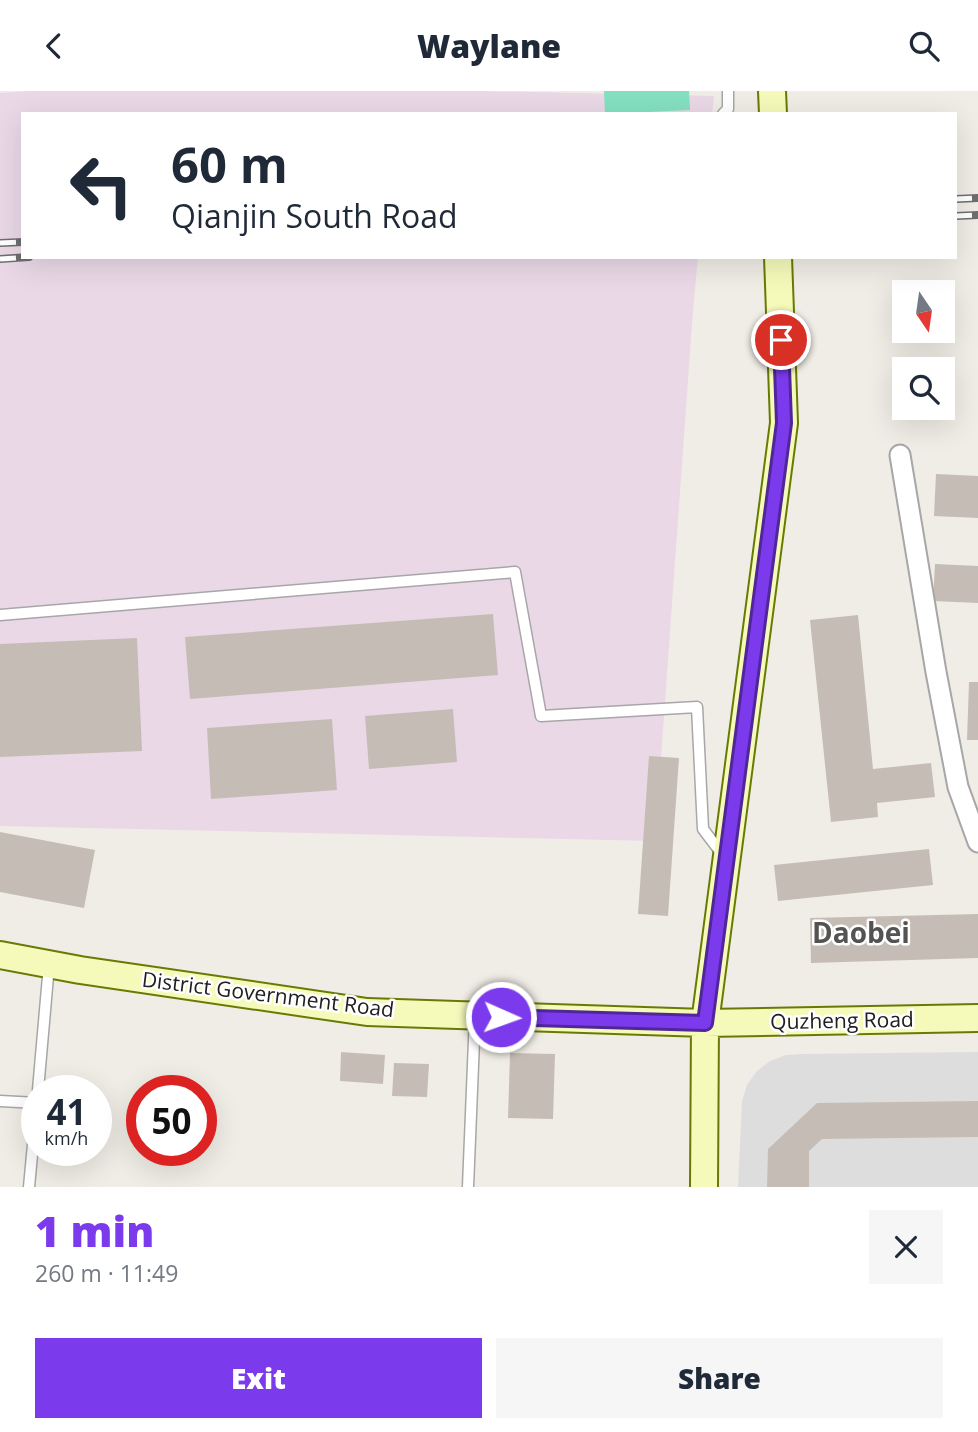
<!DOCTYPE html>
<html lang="en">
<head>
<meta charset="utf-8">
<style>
  body { margin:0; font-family:"Open Sans",sans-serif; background:#f6f6f7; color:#1f2937; height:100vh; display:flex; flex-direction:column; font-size:26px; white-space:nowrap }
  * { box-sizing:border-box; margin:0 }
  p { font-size:23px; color:#747a83 }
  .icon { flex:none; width:38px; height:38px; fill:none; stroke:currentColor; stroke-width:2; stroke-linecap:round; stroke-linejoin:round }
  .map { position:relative; height:1096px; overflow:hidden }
  .sheet { display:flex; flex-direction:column; background:#fff; flex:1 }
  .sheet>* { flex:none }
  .top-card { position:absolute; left:21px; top:21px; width:936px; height:147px; border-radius:0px; box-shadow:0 7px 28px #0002; background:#fff; color:#1f2937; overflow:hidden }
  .needle { width:46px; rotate:167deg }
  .buttons { position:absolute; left:892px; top:189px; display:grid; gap:14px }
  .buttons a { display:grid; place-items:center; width:63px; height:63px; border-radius:0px; background:#fff; box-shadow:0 7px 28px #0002; font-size:35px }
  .speed { position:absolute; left:21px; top:984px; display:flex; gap:14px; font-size:35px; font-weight:700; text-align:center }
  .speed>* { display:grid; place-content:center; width:91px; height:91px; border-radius:50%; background:#fff; box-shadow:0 7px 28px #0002; line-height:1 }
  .speed small { font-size:18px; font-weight:400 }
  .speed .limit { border:10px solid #d22; background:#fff; color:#111 }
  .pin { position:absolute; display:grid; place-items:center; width:60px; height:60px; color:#fff; margin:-30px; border:4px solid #fff; border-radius:50%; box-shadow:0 2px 7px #0007 }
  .me { position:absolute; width:77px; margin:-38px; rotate:92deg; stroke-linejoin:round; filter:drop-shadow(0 0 5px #0008) }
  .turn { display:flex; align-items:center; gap:24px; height:147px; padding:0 35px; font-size:32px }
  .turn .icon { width:91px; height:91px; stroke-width:2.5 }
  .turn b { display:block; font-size:49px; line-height:60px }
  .round { display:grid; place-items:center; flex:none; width:74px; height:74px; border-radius:0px; background:#f6f6f7 }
  .headline { display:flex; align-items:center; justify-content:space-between; height:119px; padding:0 35px }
  h1 { font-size:42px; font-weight:800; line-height:52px; color:#7c3aed }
  .action { display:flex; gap:14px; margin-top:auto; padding:14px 35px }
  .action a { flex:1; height:80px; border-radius:0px; background:#7c3aed; color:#fff; font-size:28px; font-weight:800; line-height:80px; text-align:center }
  .action a+a { background:#f6f6f7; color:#1f2937 }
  header { display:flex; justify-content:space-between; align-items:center; height:91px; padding:0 35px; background:#fff; font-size:32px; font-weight:800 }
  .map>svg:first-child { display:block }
  .residential { fill:#dedddd }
  .industrial { fill:#ead8e6 }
  .pitch { fill:#84e0c0 }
  .building { fill:#c5bdb5 }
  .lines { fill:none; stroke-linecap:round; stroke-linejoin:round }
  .lane-casing { stroke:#a7a7a7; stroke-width:13 }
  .street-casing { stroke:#a7a7a7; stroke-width:23 }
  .secondary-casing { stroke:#697a04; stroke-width:30 }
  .lane { stroke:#fff; stroke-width:10 }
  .street { stroke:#fff; stroke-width:19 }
  .secondary { stroke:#f5fabb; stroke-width:26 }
  .rail-casing { stroke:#6e6e6e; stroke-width:8 }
  .rail { stroke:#fff; stroke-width:5; stroke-dasharray:16; stroke-linecap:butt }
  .route-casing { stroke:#51269a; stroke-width:18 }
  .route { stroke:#7c3aed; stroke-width:12 }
  .labels { text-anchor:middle; stroke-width:5; stroke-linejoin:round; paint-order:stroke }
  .street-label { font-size:21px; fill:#202020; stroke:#fff }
  .district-label { font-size:28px; font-weight:bold; fill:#535353; stroke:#fff }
</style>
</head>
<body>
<header><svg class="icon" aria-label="back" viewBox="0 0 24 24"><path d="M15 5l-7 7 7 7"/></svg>Waylane<svg class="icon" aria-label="search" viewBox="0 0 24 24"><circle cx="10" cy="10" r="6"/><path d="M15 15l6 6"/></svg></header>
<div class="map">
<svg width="978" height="1096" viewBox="0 0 978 1096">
  <rect width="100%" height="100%" fill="#f0ede6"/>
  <path class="residential" d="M978 961V1096H738L742 1010 747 994 757 980 770 970 786 964 802 963Z"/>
  <path class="industrial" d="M30 0H480L714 5 712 23H23V166H698L693 219 655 750 0 735V2Z"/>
  <path class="pitch" d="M604 0H689L690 19 605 23Z"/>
  <path class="building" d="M936 383 978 385V427L934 425Z
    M935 473 978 475V512L933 510Z
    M493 523 498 584 190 608 185 546Z
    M858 524 873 678 931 672 935 706 877 712 878 726 831 731 810 529Z
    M137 547 142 660 0 666V553Z
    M969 591H978V649H967Z
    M453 618 457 671 369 678 365 625Z
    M332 628 337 699 211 708 207 637Z
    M649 665 679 667 668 825 638 823Z
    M0 741 95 759 84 817 0 801Z
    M929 758 933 794 778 810 774 774Z
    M978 823V867L811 872 810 827Z
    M341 961 385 964 383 993 340 990Z
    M510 962 555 963 553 1028 508 1027Z
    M394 972 429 973 427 1006 392 1005Z
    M978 1010V1046L822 1048 809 1060V1096H767L768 1058 817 1012Z"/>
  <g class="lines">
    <g class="lane-casing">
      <path id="lane" d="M723 23 728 18V0
        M0 524 515 481 541 625 697 616 703 738 722 763
        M38 999 49 874
        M0 1010 37 1012
        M29 1096 37 1011
        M468 1096 475 925"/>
    </g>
    <g class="street-casing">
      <path id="street" d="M900 364 936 581 958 696 978 751"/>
    </g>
    <g class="secondary-casing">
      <path id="secondary" d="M772 0 773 23
        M0 864 80 879 367 921 705 932 978 927
        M704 1096 705 932 784 332 778 166"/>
    </g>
    <use href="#lane" class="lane"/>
    <use href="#street" class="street"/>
    <use href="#secondary" class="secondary"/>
    <g class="rail-casing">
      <path id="rail" d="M956 108 978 107
        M956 125 978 124
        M0 152 23 151
        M0 168 29 166"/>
    </g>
    <use href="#rail" class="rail"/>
  </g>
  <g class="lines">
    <g class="route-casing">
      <path id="route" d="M501 926 705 932 784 332 781 249"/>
    </g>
    <use href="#route" class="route"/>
  </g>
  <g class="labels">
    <g class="street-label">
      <text transform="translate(268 904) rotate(7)" y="7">District Government Road</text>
      <text transform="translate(842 930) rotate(-1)" y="7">Quzheng Road</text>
    </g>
    <g class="district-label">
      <text x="861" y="852">Daobei</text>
    </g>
  </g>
</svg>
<div class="buttons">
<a><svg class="needle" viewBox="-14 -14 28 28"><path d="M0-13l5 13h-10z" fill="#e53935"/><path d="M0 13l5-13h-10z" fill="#747a83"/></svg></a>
<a><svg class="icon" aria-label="search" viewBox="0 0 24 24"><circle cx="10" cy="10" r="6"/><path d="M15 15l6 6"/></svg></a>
</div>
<div class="speed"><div>41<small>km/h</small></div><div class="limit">50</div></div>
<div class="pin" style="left:781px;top:249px;background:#d93025"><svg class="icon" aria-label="arrive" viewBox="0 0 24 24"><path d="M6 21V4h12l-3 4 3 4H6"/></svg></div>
<svg class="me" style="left:501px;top:926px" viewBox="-20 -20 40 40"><circle r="17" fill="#7c3aed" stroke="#fff" stroke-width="3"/><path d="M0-11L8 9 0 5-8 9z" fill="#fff"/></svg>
<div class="top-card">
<div class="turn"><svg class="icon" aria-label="left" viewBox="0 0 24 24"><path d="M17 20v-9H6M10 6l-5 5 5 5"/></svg><div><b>60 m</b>Qianjin South Road</div></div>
</div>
</div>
<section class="sheet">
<div class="headline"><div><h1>1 min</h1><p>260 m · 11:49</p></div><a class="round"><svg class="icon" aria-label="close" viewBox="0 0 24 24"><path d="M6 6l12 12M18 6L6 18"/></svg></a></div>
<div class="action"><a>Exit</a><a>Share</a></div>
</section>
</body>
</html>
